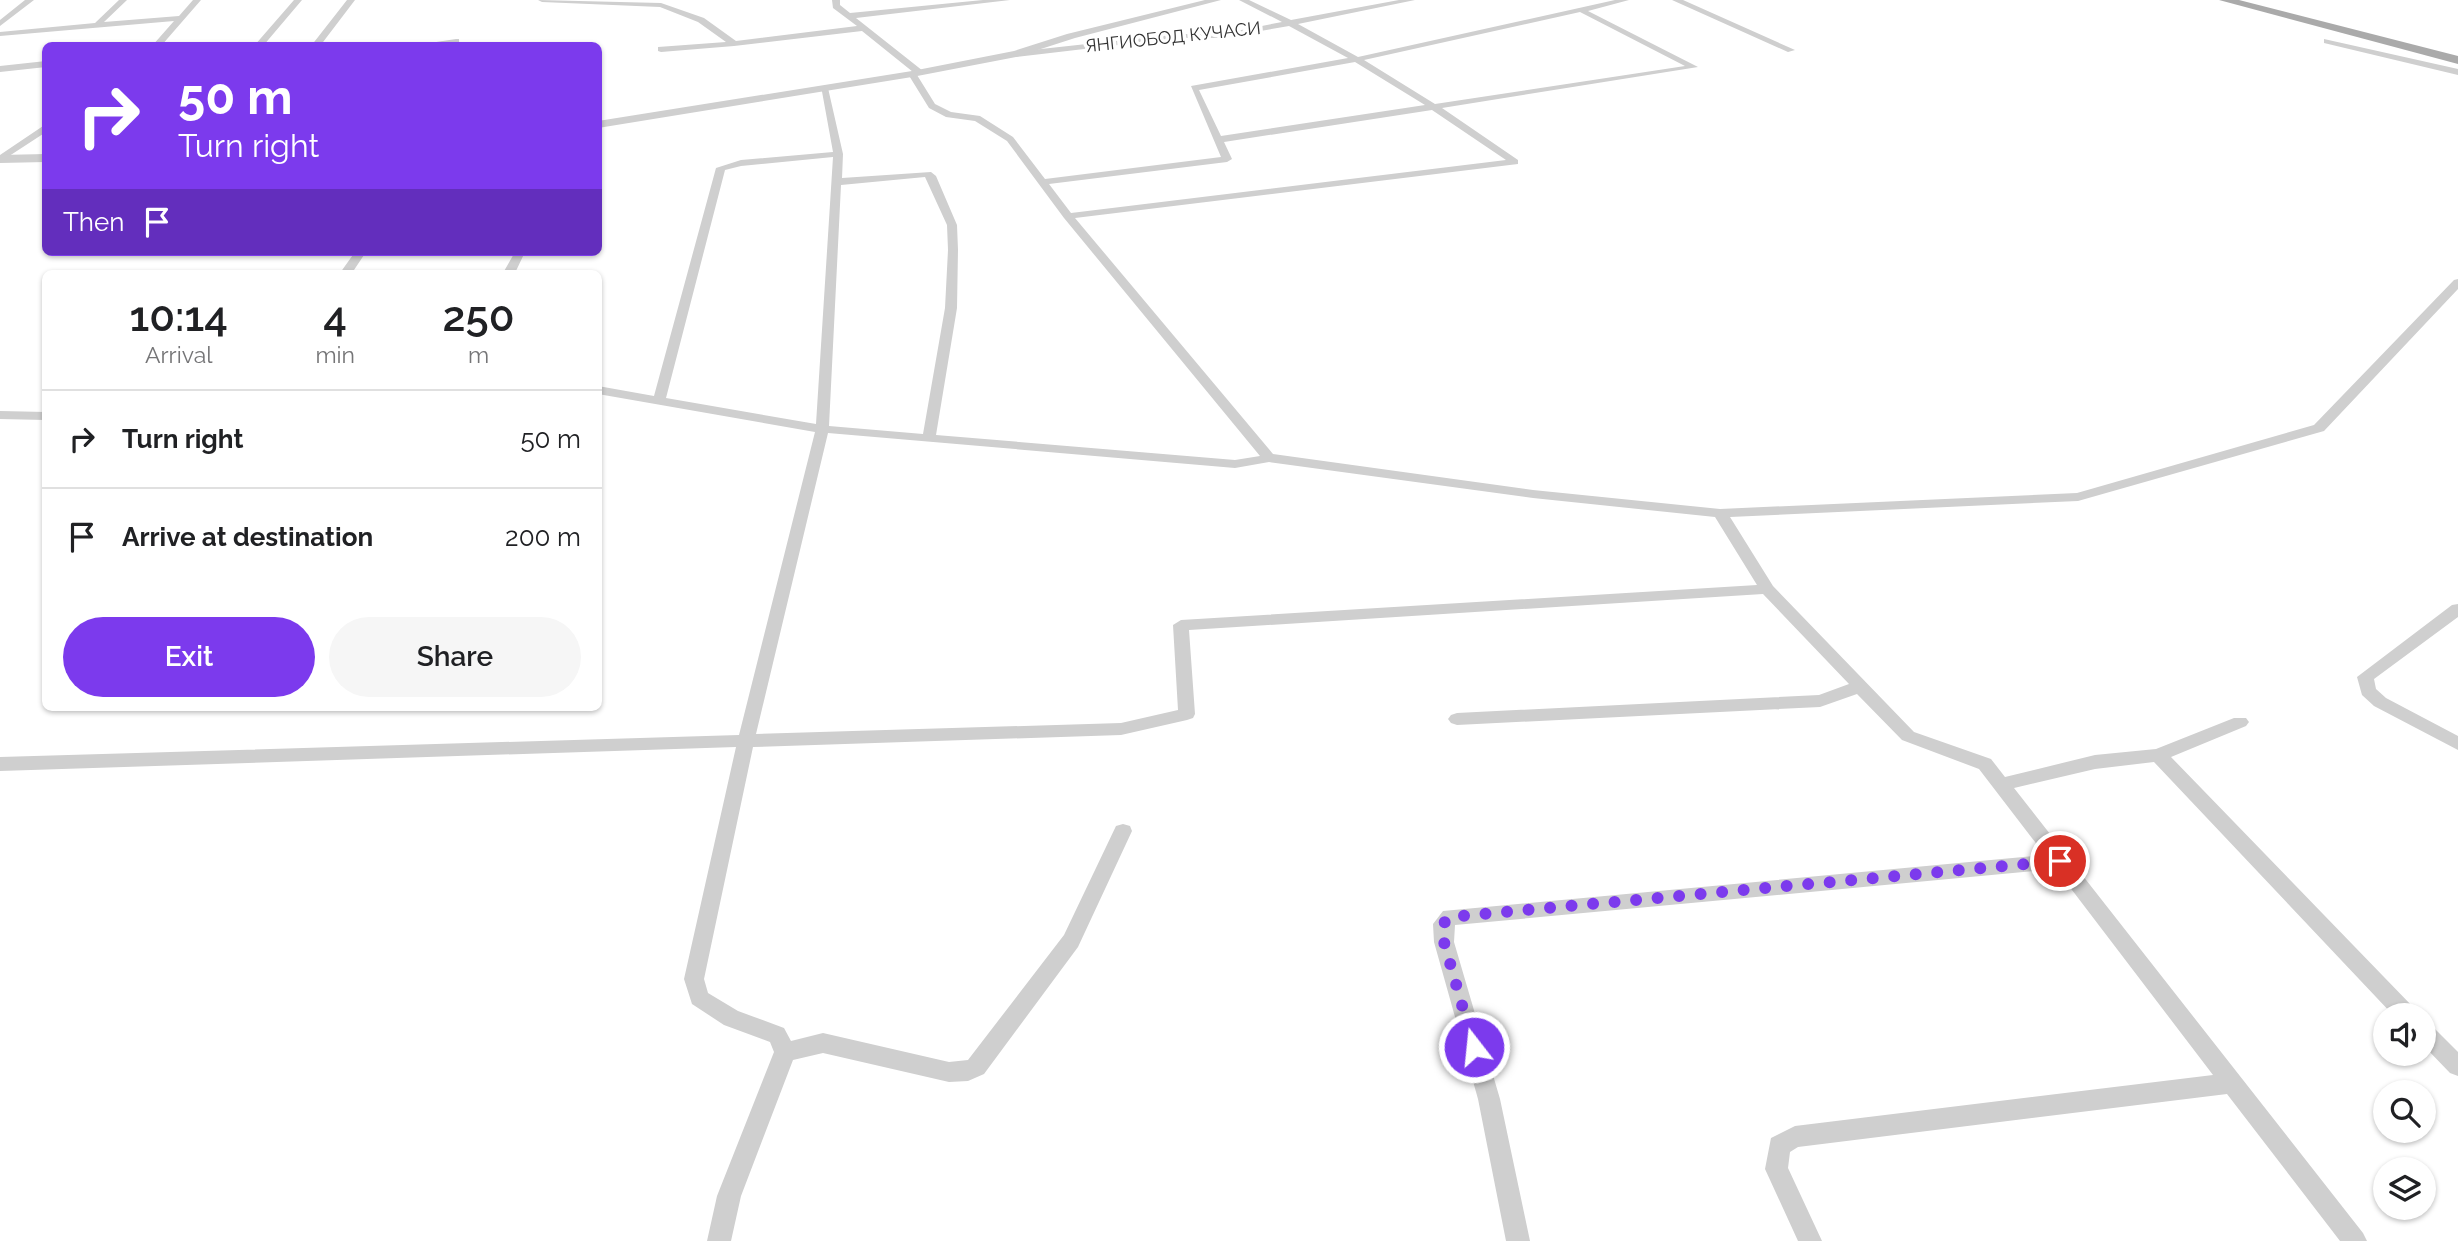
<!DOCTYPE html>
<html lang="en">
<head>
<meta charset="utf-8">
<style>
  body { margin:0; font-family:Raleway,sans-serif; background:#f6f6f6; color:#202124; height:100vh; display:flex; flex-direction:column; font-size:26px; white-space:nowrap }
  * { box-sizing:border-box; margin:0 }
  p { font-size:23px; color:#757577 }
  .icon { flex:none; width:38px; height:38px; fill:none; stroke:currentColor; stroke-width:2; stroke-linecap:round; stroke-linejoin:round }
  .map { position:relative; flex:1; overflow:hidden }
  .side { position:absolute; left:42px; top:270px; width:560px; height:441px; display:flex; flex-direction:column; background:#fff; border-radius:10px; box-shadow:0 2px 5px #0004 }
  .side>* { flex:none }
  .banner { position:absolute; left:42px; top:42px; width:560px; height:214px; border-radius:10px; box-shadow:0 2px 5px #0004; background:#7c3aed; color:#fff; overflow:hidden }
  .tools { position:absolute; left:2373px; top:1003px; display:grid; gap:14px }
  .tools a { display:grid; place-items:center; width:63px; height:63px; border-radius:50%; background:#fff; box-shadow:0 2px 5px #0004; font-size:35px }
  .pin { position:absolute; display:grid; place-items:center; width:60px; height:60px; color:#fff; margin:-30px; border:4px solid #fff; border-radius:50%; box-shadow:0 2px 7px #0007 }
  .me { position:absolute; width:77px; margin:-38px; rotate:344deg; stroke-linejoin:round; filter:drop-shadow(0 0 5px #0008) }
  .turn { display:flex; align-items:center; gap:24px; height:147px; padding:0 21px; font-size:32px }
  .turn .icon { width:91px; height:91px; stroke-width:2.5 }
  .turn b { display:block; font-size:49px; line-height:60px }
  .then { display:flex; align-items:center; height:66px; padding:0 21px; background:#0003; gap:14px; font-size:26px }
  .eta { display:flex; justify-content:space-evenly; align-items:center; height:119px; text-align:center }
  .eta b { font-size:42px; font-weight:600; line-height:49px }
  .button { display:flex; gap:14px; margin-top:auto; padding:14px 21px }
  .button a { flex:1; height:80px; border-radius:42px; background:#7c3aed; color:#fff; font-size:28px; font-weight:600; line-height:80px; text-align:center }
  .button a+a { background:#f6f6f6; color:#202124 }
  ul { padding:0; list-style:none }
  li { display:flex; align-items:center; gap:21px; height:98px; padding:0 21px; border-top:2px solid #e0e0e0 }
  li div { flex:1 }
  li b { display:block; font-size:26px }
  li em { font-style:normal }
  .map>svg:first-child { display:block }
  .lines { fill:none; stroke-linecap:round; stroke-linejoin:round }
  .minor { fill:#cfcfcf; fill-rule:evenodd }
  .tertiary { fill:#cfcfcf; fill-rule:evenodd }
  .primary { fill:#aaa; fill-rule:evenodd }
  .route { stroke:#7c3aed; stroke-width:12; stroke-dasharray:0 21.6 }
  .labels { text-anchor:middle; stroke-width:7; stroke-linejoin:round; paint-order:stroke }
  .far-street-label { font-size:18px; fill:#323232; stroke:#fff }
</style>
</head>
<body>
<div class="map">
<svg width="2458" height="1241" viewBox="0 0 2458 1241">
  <rect width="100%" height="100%" fill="#fff"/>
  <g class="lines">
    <path class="minor" d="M25 0H34L0 26V20Z
      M119 0H127L104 22 179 16 193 0H201L161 46H152L174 21 0 36V32L95 23Z
      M294 0H302L263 46H254Z
      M347 0H355L320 46H311Z
      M538 0 661 3 704 18 736 41 857 26 833 8 832 0H840V5L850 13 983 0H1010L856 18 923 71V75H917L935 104 951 112 980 116 1013 137 1045 179 1221 157 1191 86 1348 58 1289 26 1221 38H1178L1016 57 1012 54 1013 52 1178 34H1221L1282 22 1239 0H1249L1291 20 1399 0H1415L1298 24 1358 57 1615 0H1629L1588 11 1698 67 1442 108 1518 160V164L1075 218 1273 454 1533 490 1720 509 2077 493 2314 425 2454 280 2458 279V289L2324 431 2078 501 1730 517 1773 586 1914 732 1991 759 2005 777 2095 755 2156 749 2234 718H2246L2249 722 2246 726 2171 757 2414 1008 2417 1015H2393L2154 762 2095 769 2014 788 2363 1233 2367 1241H2340L2227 1094 1798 1147 1790 1152 1788 1168 1822 1241H1798L1765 1169 1771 1138 1795 1126 2213 1075 2056 869 1455 925 1454 942 1500 1099 1530 1241H1506L1478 1099 1434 942 1433 924 1443 911 2045 855 1979 769 1902 740 1857 694 1820 707 1457 725 1451 723 1448 719 1451 715 1457 713 1819 695 1849 684 1763 594 1189 630 1195 714 1193 718 1187 720 1121 735 753 747 704 979 708 993 738 1011 784 1028 791 1041 823 1033 949 1062 968 1060 1064 935 1116 826 1123 824 1130 826 1132 831 1078 947 984 1074 968 1081 949 1082 823 1053 793 1060 741 1196 731 1241H707L717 1196 774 1052 770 1042 724 1025 692 1004 684 979 736 747 0 771V757L739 735 815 432 598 394V386L654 396 716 168 741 160 833 152 821 86 828 88 843 154 842 178 931 172 936 176 957 225 958 250 957 308 936 435 1235 460 1260 456 1064 218 1007 141 975 121 946 117 929 108 908 74 913 72 862 31 734 46 661 52 658 51V47L726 42 698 22 660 7 542 2ZM1580 12 1685 66 1435 104 1364 60ZM1355 62 1425 105 1221 136 1199 90ZM1432 110 1506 160 1071 213 1049 184 1227 162 1232 159 1224 142ZM833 157 816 424 666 398 725 170 741 166ZM925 177 947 225 948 250 945 308 923 434 829 426 841 185ZM828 433 1235 468 1269 462 1533 498 1715 517 1757 585 1181 620 1173 625 1178 710 1121 723 756 734Z
      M1672 0H1683L1795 50 1788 52Z
      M456 39H459V43L410 46Z
      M2324 39 2458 69V75L2324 43Z
      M46 61V67L0 72V66Z
      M46 124V132L0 162V155Z
      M355 252H366L352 273H340Z
      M515 252H525L515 273H503Z
      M0 411 46 412V420L0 419Z
      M2458 604V617L2374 679 2376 689 2386 698 2458 736V750L2374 706 2362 695 2357 677 2452 605Z
      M2424 1023 2431 1025 2458 1052V1076L2450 1073 2424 1046Z"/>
    <path class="tertiary" d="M1205 0H1221L1075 38 1016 57 912 77 598 128V121L912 71 1014 51 1067 34Z
      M46 154V162L0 163V155Z"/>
    <path class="primary" d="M2219 0H2239L2458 56V64Z"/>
  </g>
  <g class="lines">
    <path class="route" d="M1474 1047 1444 942 1443 924 1450 917 2060 861"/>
  </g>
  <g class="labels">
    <g class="far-street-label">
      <text transform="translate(1173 37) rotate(-6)" y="6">ЯНГИОБОД КУЧАСИ</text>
    </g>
  </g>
</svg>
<div class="tools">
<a><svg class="icon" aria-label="sound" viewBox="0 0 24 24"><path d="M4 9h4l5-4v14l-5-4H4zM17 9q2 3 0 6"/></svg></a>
<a><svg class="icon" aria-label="search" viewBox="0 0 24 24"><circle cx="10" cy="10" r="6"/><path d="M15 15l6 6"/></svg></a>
<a><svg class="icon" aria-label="layers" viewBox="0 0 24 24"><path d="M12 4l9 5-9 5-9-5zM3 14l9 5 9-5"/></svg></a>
</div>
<div class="pin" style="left:2060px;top:861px;background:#d93025"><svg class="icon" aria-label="arrive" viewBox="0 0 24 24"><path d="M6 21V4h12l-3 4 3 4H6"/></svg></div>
<svg class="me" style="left:1474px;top:1047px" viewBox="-20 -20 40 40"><circle r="17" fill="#7c3aed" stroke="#fff" stroke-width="3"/><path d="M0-11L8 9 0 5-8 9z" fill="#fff"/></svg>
<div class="banner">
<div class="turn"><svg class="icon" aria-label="right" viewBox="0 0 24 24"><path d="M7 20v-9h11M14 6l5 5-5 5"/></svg><div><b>50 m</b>Turn right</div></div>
<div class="then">Then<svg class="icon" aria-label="arrive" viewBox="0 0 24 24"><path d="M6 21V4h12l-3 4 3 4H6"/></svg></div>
</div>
<section class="side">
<div class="eta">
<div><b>10:14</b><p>Arrival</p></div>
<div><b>4</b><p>min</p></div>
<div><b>250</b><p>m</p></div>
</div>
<ul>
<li><svg class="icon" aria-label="right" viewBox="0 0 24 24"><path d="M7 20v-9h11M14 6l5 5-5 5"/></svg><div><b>Turn right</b></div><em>50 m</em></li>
<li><svg class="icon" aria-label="arrive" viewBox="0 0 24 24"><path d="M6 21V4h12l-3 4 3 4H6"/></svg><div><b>Arrive at destination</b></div><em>200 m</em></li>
</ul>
<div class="button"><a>Exit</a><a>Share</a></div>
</section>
</div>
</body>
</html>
